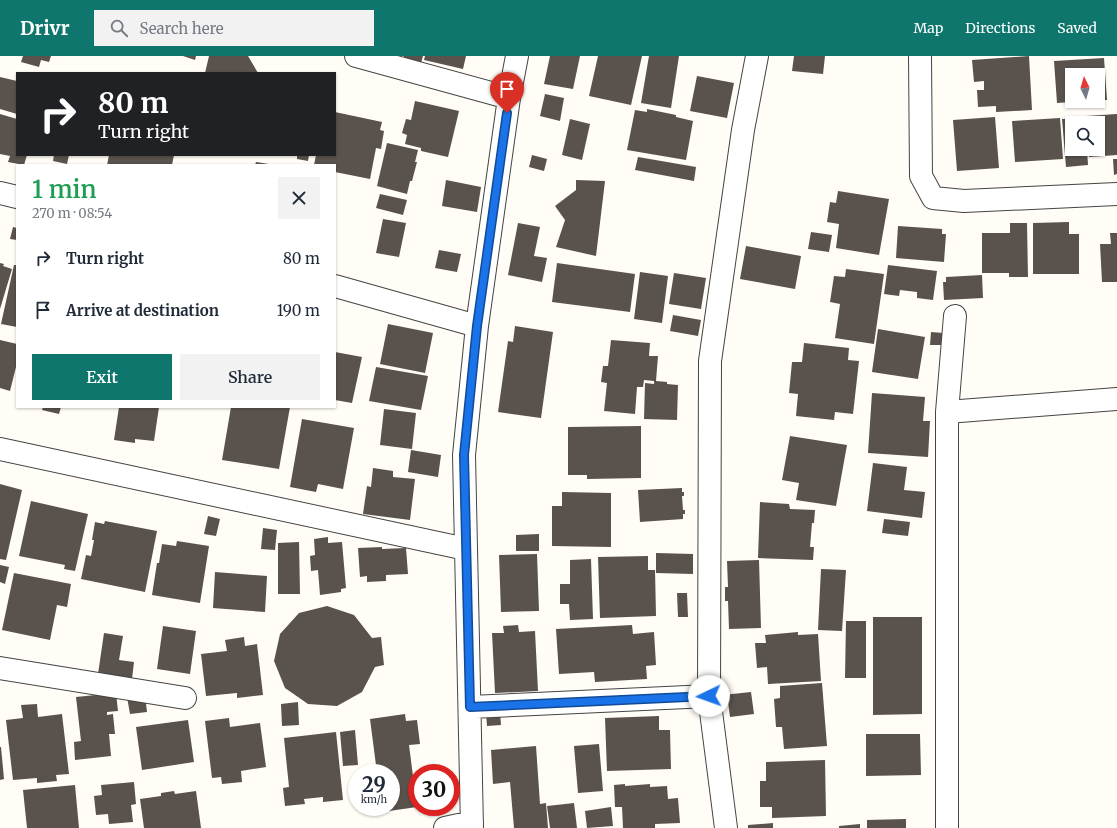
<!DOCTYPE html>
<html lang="en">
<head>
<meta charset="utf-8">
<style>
  body { margin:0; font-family:Merriweather,serif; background:#f2f2f3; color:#1f2937; height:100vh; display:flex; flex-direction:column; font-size:15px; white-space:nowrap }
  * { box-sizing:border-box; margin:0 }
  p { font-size:13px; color:#747a83 }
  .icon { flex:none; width:22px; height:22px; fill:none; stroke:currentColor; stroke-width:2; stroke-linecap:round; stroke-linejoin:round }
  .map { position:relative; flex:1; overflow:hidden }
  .details { position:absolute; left:16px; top:108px; width:320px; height:244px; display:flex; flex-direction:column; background:#fff; border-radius:0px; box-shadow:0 1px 3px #0004 }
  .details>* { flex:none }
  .banner { position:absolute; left:16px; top:16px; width:320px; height:84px; border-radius:0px; box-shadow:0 1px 3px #0004; background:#202124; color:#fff; overflow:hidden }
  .needle { width:26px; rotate:355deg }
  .fabs { position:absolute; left:1065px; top:12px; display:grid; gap:8px }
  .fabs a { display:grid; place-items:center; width:40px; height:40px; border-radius:0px; background:#fff; box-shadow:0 1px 3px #0004; font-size:20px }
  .speed { position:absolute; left:348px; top:708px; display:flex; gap:8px; font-size:20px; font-weight:700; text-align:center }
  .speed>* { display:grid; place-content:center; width:52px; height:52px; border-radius:50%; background:#fff; box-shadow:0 1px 3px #0004; line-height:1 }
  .speed small { font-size:10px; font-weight:400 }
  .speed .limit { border:6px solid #d22; background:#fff; color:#111 }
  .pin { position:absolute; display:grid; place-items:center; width:34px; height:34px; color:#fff; margin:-41px -17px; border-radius:50% 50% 50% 0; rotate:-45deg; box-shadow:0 0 4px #0007 }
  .pin .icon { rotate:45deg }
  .me { position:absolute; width:44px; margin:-22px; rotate:267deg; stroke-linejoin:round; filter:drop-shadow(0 0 3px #0008) }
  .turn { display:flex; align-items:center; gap:14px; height:84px; padding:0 16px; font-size:18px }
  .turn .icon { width:52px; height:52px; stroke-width:2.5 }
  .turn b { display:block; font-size:28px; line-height:34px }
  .round { display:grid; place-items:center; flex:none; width:42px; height:42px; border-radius:0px; background:#f2f2f3 }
  .headline { display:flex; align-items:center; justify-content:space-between; height:68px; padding:0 16px }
  h1 { font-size:24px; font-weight:600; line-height:30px; color:#1e9e55 }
  .action { display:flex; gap:8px; margin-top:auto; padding:8px 16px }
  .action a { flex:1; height:46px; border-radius:0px; background:#0f766e; color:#fff; font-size:16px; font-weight:600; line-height:46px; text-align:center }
  .action a+a { background:#f2f2f3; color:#1f2937 }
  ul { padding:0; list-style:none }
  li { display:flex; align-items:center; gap:12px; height:52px; padding:0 16px }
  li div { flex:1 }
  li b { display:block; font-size:15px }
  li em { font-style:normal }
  header { display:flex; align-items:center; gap:24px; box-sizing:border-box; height:56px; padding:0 20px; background:#0f766e; color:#fff }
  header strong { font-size:19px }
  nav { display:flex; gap:22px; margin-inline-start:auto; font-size:14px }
  .search { width:280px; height:36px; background:#f2f2f3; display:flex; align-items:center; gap:10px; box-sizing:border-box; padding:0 14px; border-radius:0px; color:#747a83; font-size:15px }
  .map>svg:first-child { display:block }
  .building { fill:#5a524d }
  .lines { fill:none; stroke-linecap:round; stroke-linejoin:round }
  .minor-casing { stroke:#444; stroke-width:24 }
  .minor { stroke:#fff; stroke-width:22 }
  .route-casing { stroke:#114b97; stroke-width:10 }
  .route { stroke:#1a73e8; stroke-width:7 }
</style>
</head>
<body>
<header>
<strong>Drivr</strong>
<div class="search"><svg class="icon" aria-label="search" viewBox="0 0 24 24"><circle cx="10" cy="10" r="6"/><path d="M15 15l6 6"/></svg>Search here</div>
<nav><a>Map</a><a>Directions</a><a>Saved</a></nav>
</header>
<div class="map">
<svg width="1117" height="772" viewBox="0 0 1117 772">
  <rect width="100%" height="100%" fill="#fffdf5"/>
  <path class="building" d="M23 0H51L49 6 41 4 39 11 21 6Z
    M183 0H196L195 4Z
    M209 0H248L258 17H205Z
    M404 0H423L421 7 403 3Z
    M425 0H466L463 13 424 4Z
    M550 0H580L573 33 544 28Z
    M598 0H642L631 49 589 40Z
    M649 0H679L671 52 641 47Z
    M794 0H825L823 18 792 15Z
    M1029 0 1032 54 996 56V50L978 51 977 34H984V25L974 26 972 4Z
    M1104 2 1107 44H1098V19H1072V46L1057 47 1054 5Z
    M697 20 734 27 727 62 690 55Z
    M0 21 17 25V58L0 53Z
    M545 38 564 42 560 65 540 60Z
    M415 45 459 55 448 101 421 95V92L405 88 407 79 402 77 406 63 411 64Z
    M647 53 676 59V61L693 65 686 104 627 94 635 54 647 56Z
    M335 56 382 66 380 74 384 75 381 93 376 92 370 123 335 116V109H314L316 99H335Z
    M0 58 17 63V99H27L24 109 8 106 10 100 0 98Z
    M1117 58V99L1089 101V93H1098V67H1087L1086 60Z
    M995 61 999 112 957 115 953 64Z
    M1060 62 1063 103 1015 106 1012 65Z
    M1085 62V67H1072V93H1087L1088 109 1066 111 1062 63Z
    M570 63 590 68 582 104 562 99Z
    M387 87 418 94 415 106H417L412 125H410L407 138 377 130Z
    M54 99H69L67 108 53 105Z
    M109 99H174L172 109H107Z
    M297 99H309L308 105 297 103Z
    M532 99 547 103 544 115 529 111Z
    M638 101 696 111 694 125 635 114Z
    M1113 103H1117V118L1114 119Z
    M256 106 269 108 268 109H255Z
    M446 124 481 131 477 156 442 150Z
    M576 124 605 125 596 200 556 191 565 164 555 150 576 134Z
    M838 135 889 143 879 199 836 192 839 168 827 166 830 146 836 147Z
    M380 138 407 144 403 159 376 152Z
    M383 163 406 167 399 201 376 197Z
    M1069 166V178H1079V218H1033V167Z
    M518 167 540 171 534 200 547 202 542 226 508 219Z
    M1010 167H1027L1028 221H1009V217H982V177H1010Z
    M898 170 942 173V178H946L944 206 896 202Z
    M13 171 17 172V184L10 183Z
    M811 176 832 179 829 196 808 193Z
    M1110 177H1117V226H1102L1100 188H1111Z
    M746 190 801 200 795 233 740 223Z
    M439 194 461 198 457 216 435 212Z
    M0 207 4 208 3 210 12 213 0 253Z
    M557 207 635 218 630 256 552 246Z
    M14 209H17V271L1 268Z
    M888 209 937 215 933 244 917 242V236L900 234 899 240 884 238Z
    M846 213 884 218 874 288 835 282 840 248 830 246 834 220 845 221Z
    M640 216 668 220 662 267 634 263Z
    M674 217 706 222 701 253 669 248Z
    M982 219 983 242 944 244 943 226H946V221Z
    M673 259 701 264 698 280 670 275Z
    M388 268 433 277 425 317 380 308Z
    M515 270 553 276 541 362 498 356 508 285 513 286Z
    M878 273 925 281 918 323 872 316Z
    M931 276 943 277V289H930Z
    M0 284 17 288V307L10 335 0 332Z
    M611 284 650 287 649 300H658L656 325 667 326V328L678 329 677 364 644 363 645 327 654 328V325L644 324 643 331H637L635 358 604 355 607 327 601 326 603 310H608Z
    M804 287 849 292 848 304 859 305 853 358 835 356 834 364 796 360 798 338 789 337 792 306H802Z
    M335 296 362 301 352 347 335 344Z
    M376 311 428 320 421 354 369 345Z
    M872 337 925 341 923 365H930L928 401 868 397Z
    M43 351H61L59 358 42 354Z
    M119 351H159L154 385 135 383V387L114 384Z
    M231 351H290L279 413 222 404Z
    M384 353 416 357 412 393 380 389Z
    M302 363 354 372 343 433 318 428 316 436 290 431Z
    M641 370V422L587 423V419H568V371Z
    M790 380 847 389 836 450 796 444 799 427 782 424Z
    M411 394 441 399 438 421 408 416Z
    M873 407 907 411 904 434 925 436 922 462 867 455Z
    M373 412 393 415V421L415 423 410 464 363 458 367 430 371 431Z
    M0 428 22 434 6 504 0 503Z
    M682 432V436H684V440H682L683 454H685V458H683V463L640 466 638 434Z
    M562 436 611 437V491L552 490V450H562Z
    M31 445 88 458 75 515 64 513 65 509 19 500Z
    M760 446 789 448 790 453 815 454 814 467H812L810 491H814L813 504 758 502Z
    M208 460 220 463 216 480 204 478Z
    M884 463 910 466 908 480 882 477Z
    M105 465 157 475 145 536 81 523 86 499 91 500 94 484H92L95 466 104 468Z
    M263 472 277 474 275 494 261 493Z
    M539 478V495H516V479Z
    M328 481V487L342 486 346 532 341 533V536L320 539 318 514 311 515 310 500 315 499 314 483Z
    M177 485 209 490 200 547 152 539 157 507H159L162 488 176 490Z
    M299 486 300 538H278V487Z
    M382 491V493L406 492 408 518 386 519V525L367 526V520L360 521 358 492Z
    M656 497 693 498V518L656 517Z
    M537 498 539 555 501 556 499 499Z
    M648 500V514H655L656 560 600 562 598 501Z
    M591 503 593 563 570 564 569 548H560V528H570V504Z
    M759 504 761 572 729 573 728 545H725V531H728L727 505Z
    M0 509 9 511 5 528 0 526Z
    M821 513 846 514 842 575 818 574Z
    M215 516 267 520 265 556 213 552Z
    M14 517 71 528 67 551 57 549 50 584 2 574Z
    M677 537H687L688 561H678Z
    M327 550 354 559 372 582 381 581 384 609 375 611 362 636 337 650 308 648 285 632 274 605 280 578 299 557Z
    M873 561H922V658L873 659Z
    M846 565H866V622H845Z
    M518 569 519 576 535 575 538 635 495 637 492 577H504L503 570Z
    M632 569 633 578 654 576 656 609 646 610 647 623 595 626 594 616 559 618 556 573Z
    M163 570 196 575 190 618 157 613Z
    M798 576V579L818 578 821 625 768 628 767 611 757 612 755 587H766L765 579Z
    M104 577 123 580 119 604 134 606 132 623 98 618Z
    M244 581 245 590 257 588 263 639 237 642V637L206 640 201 598 227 595 225 584Z
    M822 627 827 690 784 693 782 671H776L774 643 780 642V630Z
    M751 636 754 658 730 661 728 646 724 647 723 639Z
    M116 637 118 655 107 656V659L113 658 115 678H109L111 700 75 704 74 686 81 685 76 641Z
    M145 639 147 656 130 658 127 641Z
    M298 646 299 669 282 670 281 648Z
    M37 648 38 661 62 658 69 718 56 719 57 725 37 727V722L13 724 6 664 23 662 21 649Z
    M500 656 501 669 487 670 486 657Z
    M405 658 406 665 417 664 420 688 409 689 417 751 382 756V751H391V717H377L370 663Z
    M659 660V674H670L671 713 607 715 605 662Z
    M229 662 230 671 260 667 266 711 241 715 242 726 222 728 221 721 212 722 205 665Z
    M188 664 194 706 142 714 136 671Z
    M355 674 358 709 343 710 340 676Z
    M336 676 343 744 323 746V741L304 743 305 748 285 750 283 732 289 731 284 682Z
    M866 678H920L921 719 866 720Z
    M599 688 603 735 578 737 574 690Z
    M536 690 540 748 546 747 548 772H514L510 726 493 728 491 694Z
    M0 691H1L4 723 0 724Z
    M825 704 826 760 772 762V751H760V725H766V706Z
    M134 726 136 748 131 749 133 766 109 768 108 758 96 759 94 740 102 739 101 729Z
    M625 728V730L650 728V731L667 730 668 743 678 742 680 767 655 768V772H623L622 751H615L614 729Z
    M75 729 79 772H27L23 734Z
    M174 735 175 738 196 735 201 772H144L140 743 161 740V737Z
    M574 747 577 772H550L547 750Z
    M611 751 613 770 587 772 585 755Z
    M906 763V772H867V764Z
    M773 767V772H748V769Z
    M860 768V772H839V770Z"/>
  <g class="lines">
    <g class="minor-casing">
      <path id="minor" d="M356 0 509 42
        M920 0 921 120 933 142 964 145 1117 138
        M0 137 17 141
        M335 230 477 270
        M947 356 1117 343
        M0 393 466 493
        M0 612 185 642
        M470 651 709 640
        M445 772 472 766
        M472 772 464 399 477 270 509 42 517 0
        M726 772 709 640 710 305 743 74 757 0
        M947 772V356L955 260"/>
    </g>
    <use href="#minor" class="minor"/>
  </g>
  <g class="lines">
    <g class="route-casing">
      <path id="route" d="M507 57 477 270 464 399 470 651 709 640"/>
    </g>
    <use href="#route" class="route"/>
  </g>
</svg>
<div class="fabs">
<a><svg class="needle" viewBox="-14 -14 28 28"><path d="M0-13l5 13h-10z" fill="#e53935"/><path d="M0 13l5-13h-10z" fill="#747a83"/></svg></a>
<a><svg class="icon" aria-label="search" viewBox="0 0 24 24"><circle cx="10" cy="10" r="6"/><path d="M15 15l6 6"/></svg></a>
</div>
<div class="speed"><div>29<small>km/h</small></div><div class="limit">30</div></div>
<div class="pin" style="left:507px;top:57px;background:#d93025"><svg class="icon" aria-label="arrive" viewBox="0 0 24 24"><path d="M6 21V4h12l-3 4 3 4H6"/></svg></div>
<svg class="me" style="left:709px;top:640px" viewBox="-20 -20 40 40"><circle r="19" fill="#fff"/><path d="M0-13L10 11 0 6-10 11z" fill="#1a73e8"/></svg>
<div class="banner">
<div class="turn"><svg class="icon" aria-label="right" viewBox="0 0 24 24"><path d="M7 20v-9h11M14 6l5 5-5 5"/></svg><div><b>80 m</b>Turn right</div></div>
</div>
<section class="details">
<div class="headline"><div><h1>1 min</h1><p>270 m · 08:54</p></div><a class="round"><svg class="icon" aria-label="close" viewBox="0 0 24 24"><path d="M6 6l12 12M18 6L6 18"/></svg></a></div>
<ul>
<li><svg class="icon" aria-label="right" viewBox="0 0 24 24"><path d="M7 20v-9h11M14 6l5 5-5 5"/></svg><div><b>Turn right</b></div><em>80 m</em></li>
<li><svg class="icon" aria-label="arrive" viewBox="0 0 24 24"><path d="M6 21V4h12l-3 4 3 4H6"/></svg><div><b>Arrive at destination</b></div><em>190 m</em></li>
</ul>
<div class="action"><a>Exit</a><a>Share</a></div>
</section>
</div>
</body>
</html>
